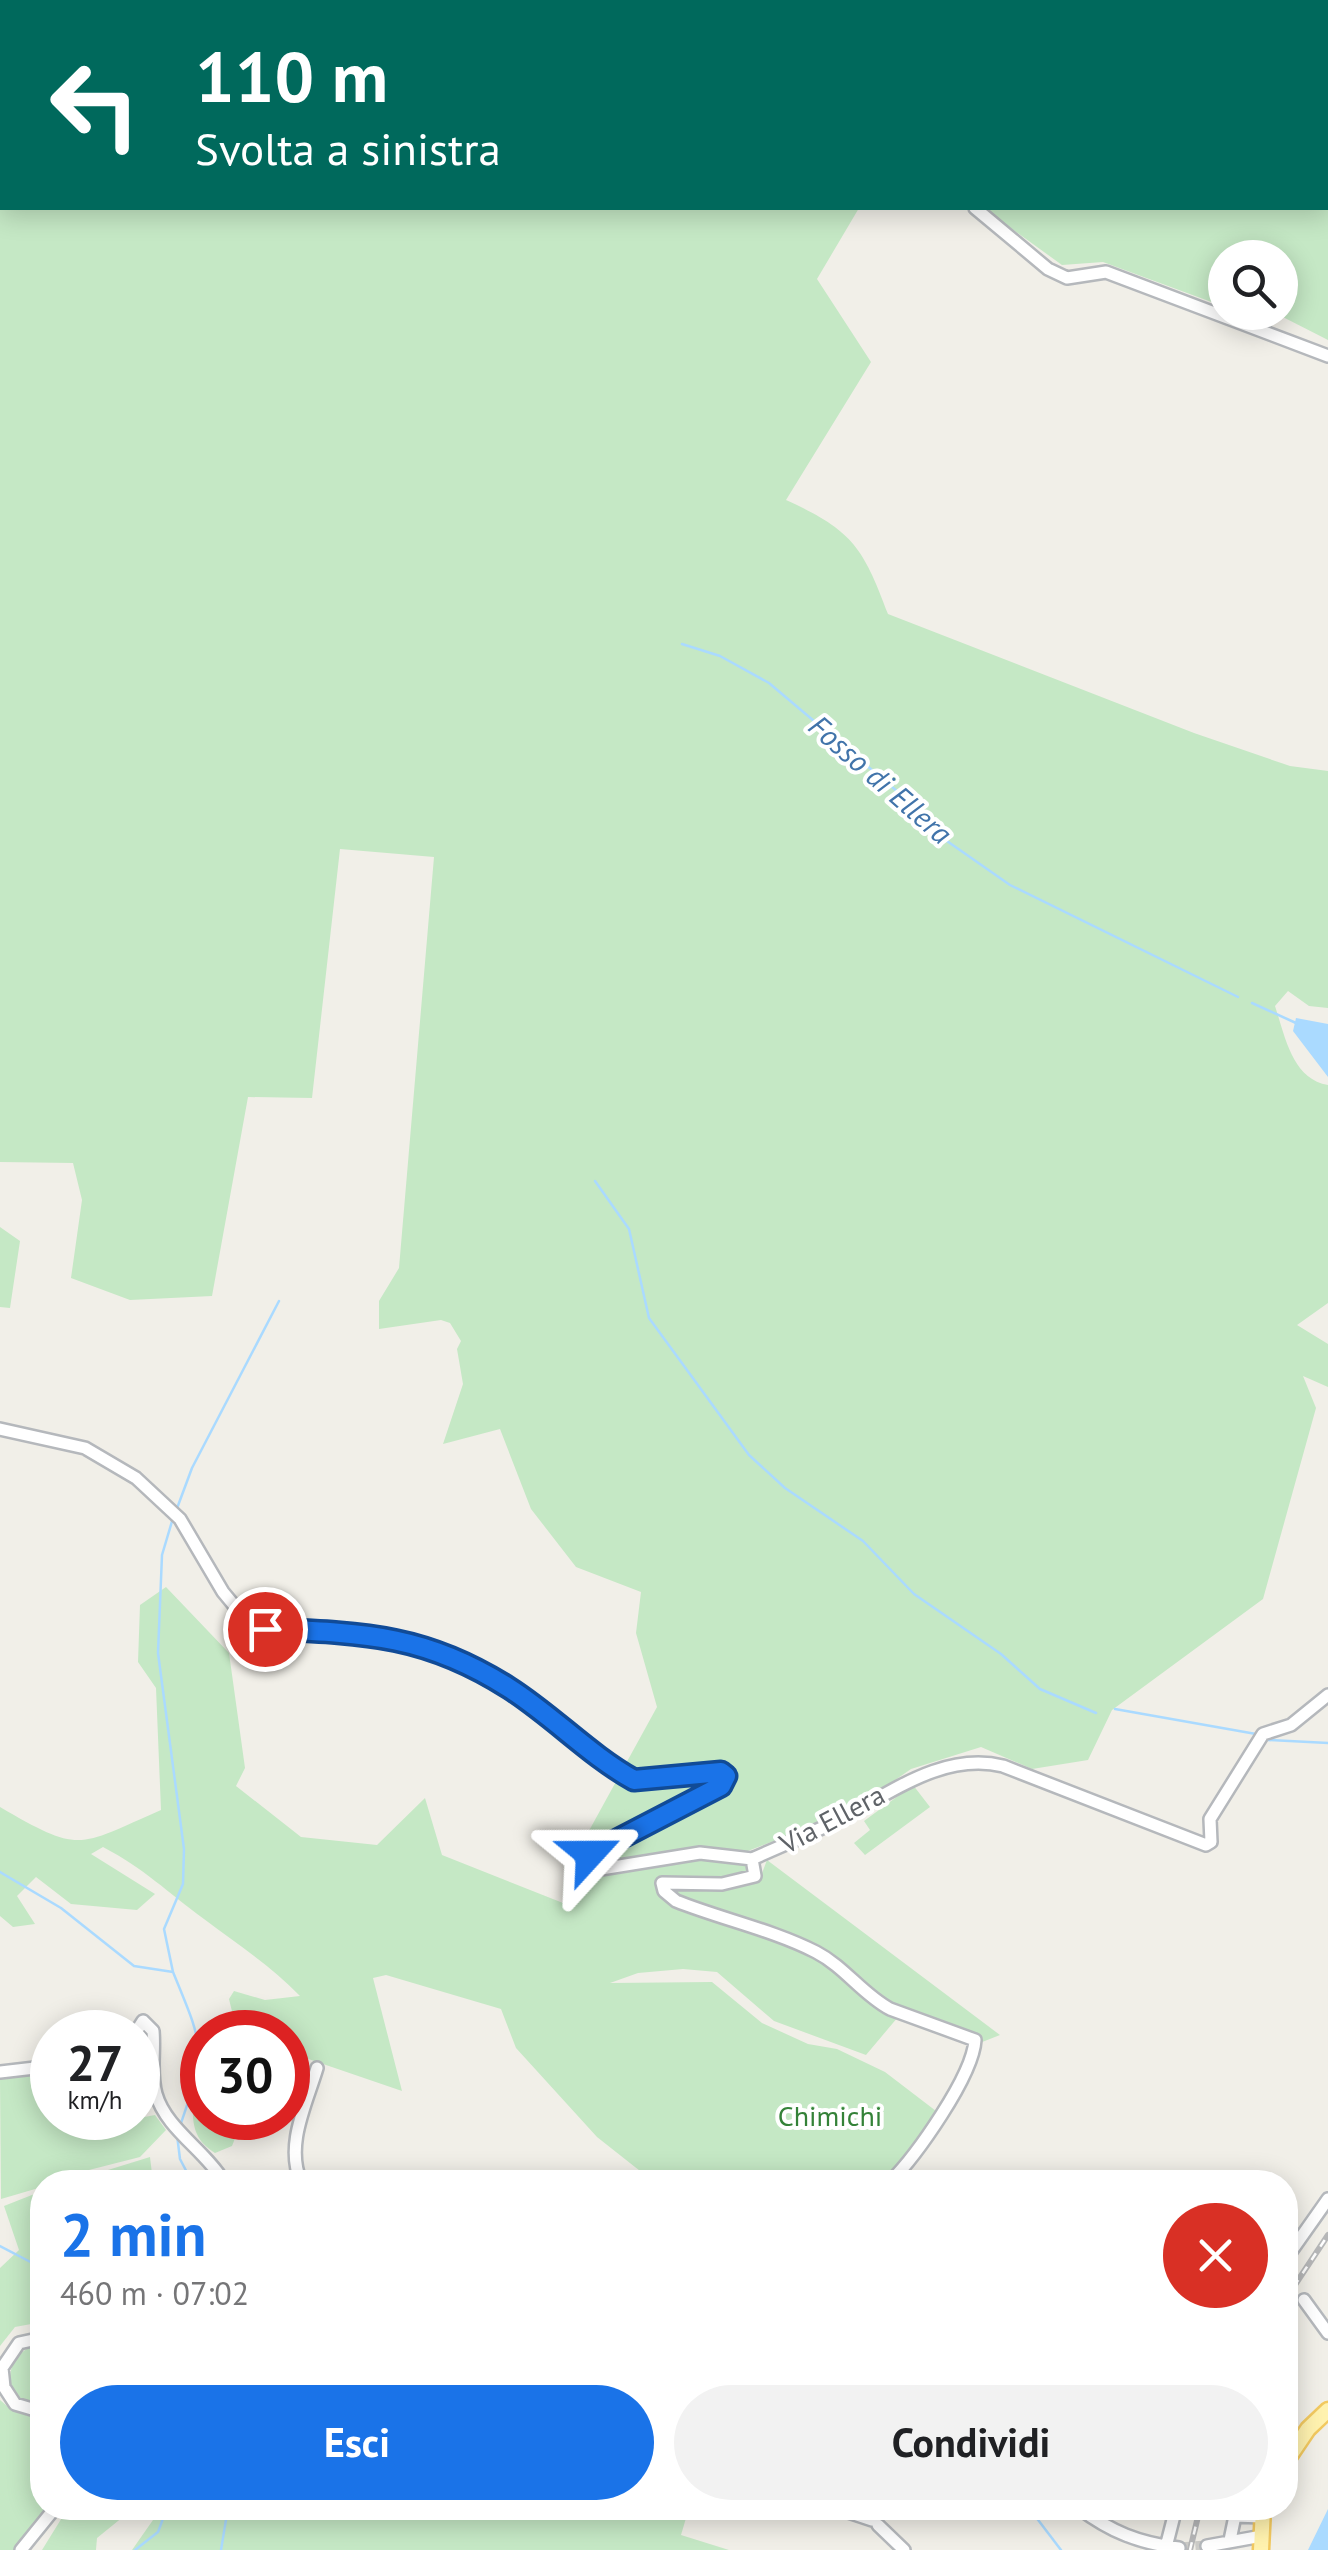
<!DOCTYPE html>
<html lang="it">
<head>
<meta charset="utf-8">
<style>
  body { margin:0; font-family:"PT Sans",sans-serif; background:#f2f2f2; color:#202124; height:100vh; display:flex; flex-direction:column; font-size:38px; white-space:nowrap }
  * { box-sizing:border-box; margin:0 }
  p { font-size:32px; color:#757577 }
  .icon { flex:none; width:55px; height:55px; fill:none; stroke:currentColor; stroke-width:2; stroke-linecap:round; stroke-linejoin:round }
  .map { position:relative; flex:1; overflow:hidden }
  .sheet { position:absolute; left:30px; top:2170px; width:1268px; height:350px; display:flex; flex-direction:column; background:#fff; border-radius:40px; box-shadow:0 5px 25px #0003 }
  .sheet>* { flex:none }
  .banner { position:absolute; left:0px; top:0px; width:1330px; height:210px; box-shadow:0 5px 25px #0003; background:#00695c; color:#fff; overflow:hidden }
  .controls { position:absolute; left:1208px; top:240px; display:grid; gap:20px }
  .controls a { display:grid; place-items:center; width:90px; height:90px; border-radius:50%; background:#fff; box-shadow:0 5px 25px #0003; font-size:50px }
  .speed { position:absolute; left:30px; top:2010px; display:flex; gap:20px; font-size:50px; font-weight:700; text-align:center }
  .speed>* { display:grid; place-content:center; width:130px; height:130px; border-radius:50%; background:#fff; box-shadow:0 5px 25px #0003; line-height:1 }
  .speed small { font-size:25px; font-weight:400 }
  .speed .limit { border:15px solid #d22; background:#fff; color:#111 }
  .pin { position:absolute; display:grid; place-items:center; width:85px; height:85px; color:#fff; margin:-42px; border:5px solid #fff; border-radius:50%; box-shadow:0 2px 10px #0007 }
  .me { position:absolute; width:110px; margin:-55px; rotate:66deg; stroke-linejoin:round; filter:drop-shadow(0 0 8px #0008) }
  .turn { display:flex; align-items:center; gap:35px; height:210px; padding:0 30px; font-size:45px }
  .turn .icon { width:130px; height:130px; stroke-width:2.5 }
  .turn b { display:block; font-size:70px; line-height:85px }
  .round { display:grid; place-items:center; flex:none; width:105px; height:105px; border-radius:52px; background:#f2f2f2 }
  .head { display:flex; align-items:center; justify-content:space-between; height:170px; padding:0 30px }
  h1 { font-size:60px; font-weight:700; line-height:75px; color:#1a73e8 }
  .action { display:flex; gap:20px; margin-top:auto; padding:20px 30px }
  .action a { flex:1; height:115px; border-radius:60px; background:#1a73e8; color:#fff; font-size:40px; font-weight:700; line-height:115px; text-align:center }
  .action a+a { background:#f2f2f2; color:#202124 }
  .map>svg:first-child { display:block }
  .green { fill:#c5e8c5 }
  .water { fill:#aadaff }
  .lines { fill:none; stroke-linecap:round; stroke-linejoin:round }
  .stream { stroke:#aadaff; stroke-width:2.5 }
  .minor-tunnel { stroke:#ccccc8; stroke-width:11; stroke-dasharray:11 5.5; stroke-linecap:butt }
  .minor-casing { stroke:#b5b8bc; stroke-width:16 }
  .major-casing { stroke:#f2c960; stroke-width:19 }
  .minor { stroke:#fff; stroke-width:11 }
  .major { stroke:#fff2af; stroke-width:14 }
  .rail-casing { stroke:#b6b7b8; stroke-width:6 }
  .rail { stroke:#fff; stroke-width:2.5; stroke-dasharray:8; stroke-linecap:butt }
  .route-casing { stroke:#114b97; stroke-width:25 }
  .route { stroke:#1a73e8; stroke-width:18 }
  .labels { text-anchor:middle; stroke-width:8; stroke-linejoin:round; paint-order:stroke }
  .street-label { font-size:28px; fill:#5f6368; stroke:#fff }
  .park-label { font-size:28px; fill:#348238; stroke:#fff }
  .water-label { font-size:30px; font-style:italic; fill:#4174aa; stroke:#fff }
</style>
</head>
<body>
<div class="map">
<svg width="1328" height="2550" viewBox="0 0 1328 2550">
  <rect width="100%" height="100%" fill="#f1efe8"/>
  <path class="green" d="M0 0 159 2H2V208H859L817 279 871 362 786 500C852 530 863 547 888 614L1194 733 1290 766 1328 771V1008L1309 1006 1288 991 1275 1006C1285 1036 1292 1079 1328 1085V1303L1297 1325 1328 1344V1387L1303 1376 1316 1408 1263 1599 1112 1710 1088 1760 1032 1769 981 1747 911 1769 849 1812 740 1854 737 1860 747 1867 750 1880 759 1881 767 1860 1000 2035 972 2046 898 2017 866 2055 774 2021 717 1972 683 1969 638 1973 610 1983 712 1982 762 2023 808 2044 837 2049 885 2072 936 2111 918 2142 882 2182H654L597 2137 516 2048 501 2009 386 1975 373 1978 402 2091 288 2052V2032H237L229 1999 234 1991 265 2000 300 1996C271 1966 237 1944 204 1919 167 1892 145 1869 103 1847L91 1854 155 1894 137 1910 71 1904 36 1877 17 1896 35 1924 13 1927 0 1916V1807C82 1855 78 1846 161 1810L156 1688 138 1662 140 1605 166 1587 229 1653 245 1768 236 1786 301 1837 377 1845 425 1798 442 1855 563 1903 565 1851 585 1838 657 1707 636 1633 641 1592 576 1567 531 1509 500 1429 443 1444 463 1384 457 1349 461 1341 450 1323 441 1320 379 1329V1301L399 1268 434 857 340 849 312 1098 248 1097 212 1296 130 1300 71 1278 82 1200 73 1163 0 1162Z
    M422 0H1113L1115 2H418Z
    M1328 129V340L1275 313 1280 312V258H1225V307L1103 262 1062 265 983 208H1328Z
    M0 1227 20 1241 10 1308 0 1307Z
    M913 1785 930 1807 865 1855 854 1843 870 1830 864 1821Z
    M52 2072V2118H100L103 2125 155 2115 166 2130 140 2157 42 2182V2187L1 2199 0 2079Z
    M202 2093V2118H243L232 2146 215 2153C194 2140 192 2125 193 2101Z
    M150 2157 153 2182H69Z
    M42 2191V2322L15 2327 0 2346V2268L19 2250 4 2206Z
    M42 2342V2407L17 2403C2 2375 12 2351 42 2342Z
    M0 2400 13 2411 42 2420V2508H46L14 2550H0Z
    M68 2508H134L97 2538 96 2550H42Z
    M155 2508H689L681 2535 729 2550H132L153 2520Z"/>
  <path class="water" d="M1296 1018 1328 1024V1077L1293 1031Z
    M1328 2509V2550H1308Z"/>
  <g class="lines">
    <path class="stream" d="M1106 0 1108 2
      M682 644 720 656 769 683 898 792 924 825 1010 885 1238 997
      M1252 1003 1296 1023
      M595 1181 629 1229 649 1318 749 1455 785 1488 863 1541 914 1594 1001 1654 1040 1689 1096 1713
      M176 1511 192 1468 279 1301
      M1115 1709 1256 1734
      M1268 1740 1328 1743
      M0 1872 61 1908 134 1966 173 1972C203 2045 207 2048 181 2123
      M173 1972 164 1929 183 1884 184 1849 158 1653 162 1555 173 1518
      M177 2135 180 2159 192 2182
      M0 2246 42 2268
      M1029 2508 1061 2550
      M135 2550 158 2532 167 2508
      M221 2550 228 2508"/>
    <path class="minor-tunnel" d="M1179 2548 1207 2546"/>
    <g class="minor-casing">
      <path id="minor" d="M131 0 136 2
        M296 0 307 2
        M278 2 282 0
        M975 208 1048 269 1067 278 1106 272 1328 356
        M0 1429 85 1448 136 1478 180 1519 223 1592 252 1627
        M265 1629C361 1633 425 1633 509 1688 552 1717 589 1756 634 1781L725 1773 726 1781 721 1787 592 1853 587 1861 591 1867 601 1869 700 1853 752 1859
        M752 1859C783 1845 815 1832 845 1817 893 1791 945 1752 1003 1766L1206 1845 1211 1842 1210 1819 1263 1734 1291 1725 1328 1695
        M752 1859 755 1876 722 1884 662 1883 664 1891 676 1901C721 1919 773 1930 816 1952 845 1967 862 1994 890 2009L975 2040C973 2076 916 2156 890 2182
        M136 2032 143 2021 153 2031C155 2052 150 2073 156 2094 166 2129 206 2151 224 2182
        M0 2072 52 2066
        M301 2182C285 2145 306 2105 317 2068
        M1285 2260 1328 2199
        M1304 2300 1328 2333
        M42 2338 19 2343 2 2368 4 2387 15 2404 42 2412
        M836 2508 872 2520
        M1079 2508C1111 2532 1139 2543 1179 2548
        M1009 2511 1013 2508
        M878 2525 904 2550
        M1230 2540 1235 2516 1262 2517
        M1207 2546 1262 2536
        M1166 2547 1176 2508
        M21 2550 55 2508"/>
    </g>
    <g class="major-casing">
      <path id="major" d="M1285 2463 1308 2429 1328 2410
        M1261 2550 1263 2508"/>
    </g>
    <use href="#minor" class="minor"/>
    <use href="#major" class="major"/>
    <g class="rail-casing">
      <path id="rail" d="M1285 2300 1328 2235
        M1190 2550 1200 2508"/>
    </g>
    <use href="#rail" class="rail"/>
  </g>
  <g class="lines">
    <g class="route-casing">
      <path id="route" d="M265 1629C362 1633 425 1634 509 1688 553 1716 589 1755 634 1780L721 1772 726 1776 721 1786 590 1854"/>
    </g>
    <use href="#route" class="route"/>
  </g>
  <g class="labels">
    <g class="street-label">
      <text transform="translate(832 1819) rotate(-28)" y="10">Via Ellera</text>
    </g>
    <g class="park-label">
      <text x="830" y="2126">Chimichi</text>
    </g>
    <g class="water-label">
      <text transform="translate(880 780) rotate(41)" y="10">Fosso di Ellera</text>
    </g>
  </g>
</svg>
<div class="controls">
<a><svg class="icon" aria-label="search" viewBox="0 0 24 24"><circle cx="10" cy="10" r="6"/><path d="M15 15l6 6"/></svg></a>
</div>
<div class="speed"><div>27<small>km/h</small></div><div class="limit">30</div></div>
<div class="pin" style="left:265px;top:1629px;background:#d93025"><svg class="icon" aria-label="arrive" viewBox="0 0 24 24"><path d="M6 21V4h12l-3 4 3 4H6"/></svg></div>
<svg class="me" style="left:590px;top:1854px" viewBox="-20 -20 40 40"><path d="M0-17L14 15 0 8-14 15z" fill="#1a73e8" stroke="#fff" stroke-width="4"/></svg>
<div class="banner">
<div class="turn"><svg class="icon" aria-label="left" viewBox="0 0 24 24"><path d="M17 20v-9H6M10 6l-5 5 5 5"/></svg><div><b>110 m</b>Svolta a sinistra</div></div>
</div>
<section class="sheet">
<div class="head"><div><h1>2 min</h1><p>460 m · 07:02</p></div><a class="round" style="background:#d93025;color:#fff"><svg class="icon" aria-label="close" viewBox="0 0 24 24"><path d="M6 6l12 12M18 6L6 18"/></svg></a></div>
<div class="action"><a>Esci</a><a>Condividi</a></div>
</section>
</div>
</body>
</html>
